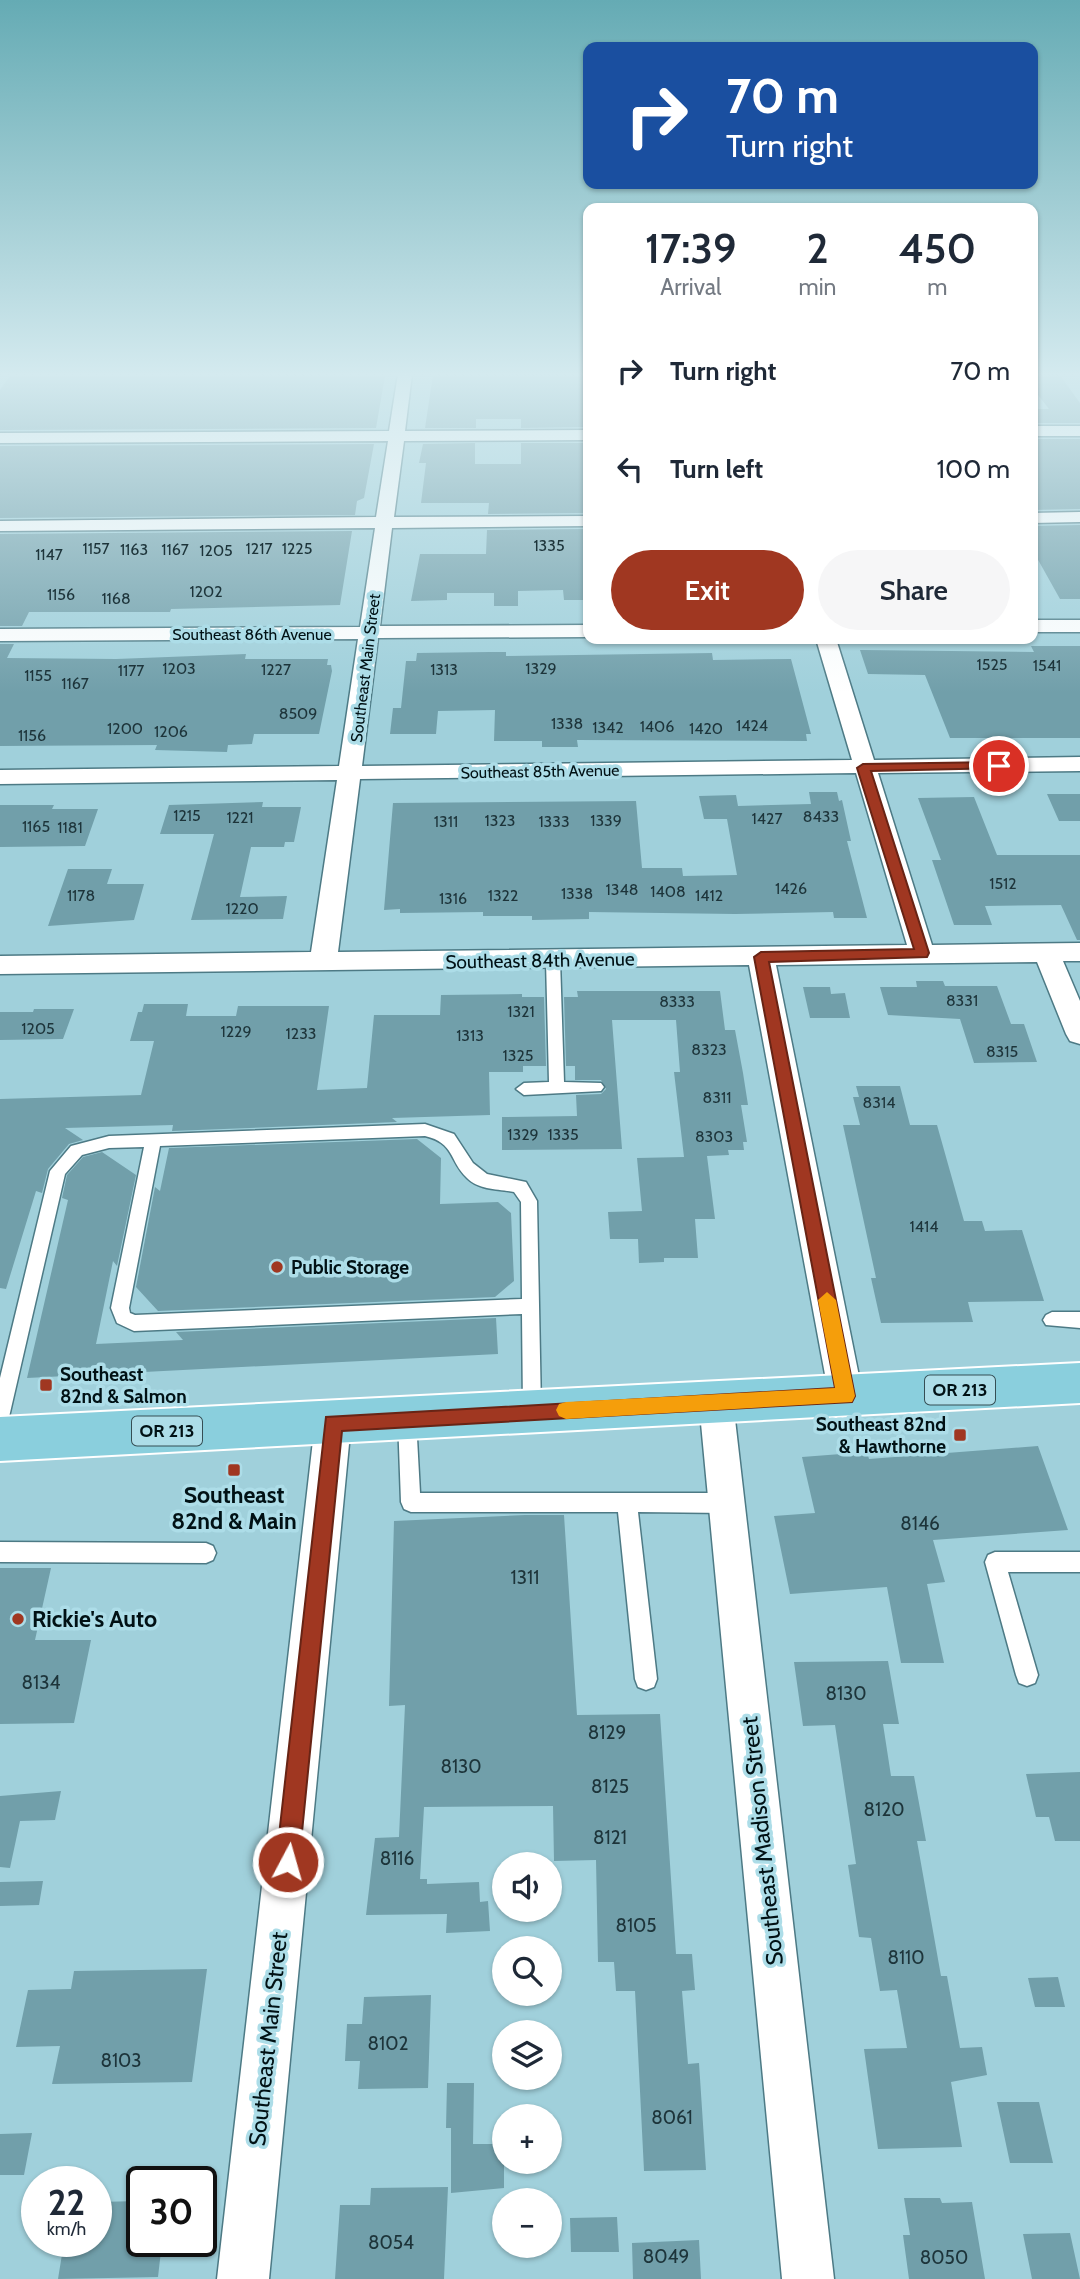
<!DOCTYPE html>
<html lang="en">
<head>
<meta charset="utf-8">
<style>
  body { margin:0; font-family:Cabin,sans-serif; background:#f6f6f7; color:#1f2937; height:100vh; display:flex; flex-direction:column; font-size:26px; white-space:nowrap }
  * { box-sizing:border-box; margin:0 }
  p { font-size:23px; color:#747a83 }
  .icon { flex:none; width:38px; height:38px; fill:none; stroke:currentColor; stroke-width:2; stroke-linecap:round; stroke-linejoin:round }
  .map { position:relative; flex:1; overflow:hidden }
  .panel { position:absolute; left:583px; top:203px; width:455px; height:441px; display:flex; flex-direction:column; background:#fff; border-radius:14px; box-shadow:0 2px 5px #0004 }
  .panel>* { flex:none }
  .banner { position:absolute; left:583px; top:42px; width:455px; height:147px; border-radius:14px; box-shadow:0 2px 5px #0004; background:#1a4fa0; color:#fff; overflow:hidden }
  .buttons { position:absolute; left:492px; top:1852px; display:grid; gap:14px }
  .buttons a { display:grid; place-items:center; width:70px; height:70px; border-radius:50%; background:#fff; box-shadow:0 2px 5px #0004; font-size:35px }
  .speed { position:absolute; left:21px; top:2166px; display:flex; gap:14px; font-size:35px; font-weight:700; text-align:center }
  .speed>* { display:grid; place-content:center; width:91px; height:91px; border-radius:50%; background:#fff; box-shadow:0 2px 5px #0004; line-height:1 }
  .speed small { font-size:18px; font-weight:400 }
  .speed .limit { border:4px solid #111; border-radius:10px; background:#fff; color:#111 }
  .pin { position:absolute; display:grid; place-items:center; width:60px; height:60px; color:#fff; margin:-30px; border:4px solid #fff; border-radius:50%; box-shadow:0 2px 7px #0007 }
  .me { position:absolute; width:77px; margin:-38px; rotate:6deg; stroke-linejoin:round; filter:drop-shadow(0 0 5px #0008) }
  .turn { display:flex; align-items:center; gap:24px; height:147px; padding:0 28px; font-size:32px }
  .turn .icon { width:91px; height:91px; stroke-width:2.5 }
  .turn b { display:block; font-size:49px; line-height:60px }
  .eta { display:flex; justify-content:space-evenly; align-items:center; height:119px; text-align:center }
  .eta b { font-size:42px; font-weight:600; line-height:49px }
  .primary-button { display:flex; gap:14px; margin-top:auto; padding:14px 28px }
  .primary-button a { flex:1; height:80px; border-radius:42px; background:#a03721; color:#fff; font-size:28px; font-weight:600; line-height:80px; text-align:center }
  .primary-button a+a { background:#f6f6f7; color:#1f2937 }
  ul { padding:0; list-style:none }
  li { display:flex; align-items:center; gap:21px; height:98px; padding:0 28px }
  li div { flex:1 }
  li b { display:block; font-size:26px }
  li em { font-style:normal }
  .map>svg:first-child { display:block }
  .building { fill:#719faa }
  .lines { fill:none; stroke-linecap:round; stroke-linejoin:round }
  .lane-casing { stroke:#4d7a85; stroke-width:3 }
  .street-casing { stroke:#4d7a85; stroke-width:3 }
  .primary-casing { stroke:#fff; stroke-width:4 }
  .lane { fill:#fff; fill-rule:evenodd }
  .street { fill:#fff; fill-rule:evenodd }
  .primary { fill:#8acfdd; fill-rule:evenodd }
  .route { fill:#a03721; stroke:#682415; stroke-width:2 }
  .slow { fill:#f59e0b }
  .poi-dot { fill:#a03721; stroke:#addde8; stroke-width:2.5 }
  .labels { text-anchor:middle; stroke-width:7; stroke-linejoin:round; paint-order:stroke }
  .number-label { font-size:16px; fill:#1d343a }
  .far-street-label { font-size:16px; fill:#011115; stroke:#addde8 }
  .shield { fill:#addde8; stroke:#354e54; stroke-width:2 }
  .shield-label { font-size:18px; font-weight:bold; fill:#011115 }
  .street-label { font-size:19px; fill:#011115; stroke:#addde8 }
  .poi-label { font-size:19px; font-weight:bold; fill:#011115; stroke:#addde8; text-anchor:start }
  .near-number-label { font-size:19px; fill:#1d343a }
  .near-poi-label { font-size:23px; font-weight:bold; fill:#011115; stroke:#addde8 }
  .near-street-label { font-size:23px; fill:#011115; stroke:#addde8 }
</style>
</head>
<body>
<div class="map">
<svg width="1080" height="2279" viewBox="0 0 1080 2279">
  <rect width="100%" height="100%" fill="#a0d0db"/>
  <path class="building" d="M543 374 588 375V427L521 428V419H476V428H425L433 375Z
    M1032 374H1059L1080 403V423H1032V409H1049L1032 387Z
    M306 375 385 376 376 428 0 430V390L9 377Z
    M1032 439H1080V509L1032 510Z
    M475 443V464H521V443H588V513L488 514 489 503H421L426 463H419L423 444Z
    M374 444 364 498 357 501 355 515 0 518V446Z
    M1080 525V599H1060L1032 549V526Z
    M588 529V600H564L563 590 518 591V606H494V593H447V600L411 601 420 554H486L487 530Z
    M352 531 340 605 171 609 170 612H29L22 626H0V534Z
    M0 644H14L7 658 116 659 246 654 245 659H328L327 665H331L332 671 319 734H254L252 744 228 745 227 752 155 750 157 745 0 746Z
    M1031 646H1080V738H950L925 675 868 674 860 650 1034 652Z
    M489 652H506V656L712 653 713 660 791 659 811 734H806L807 741 577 740 578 747H542V741H494L495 710 438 711 436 734H390L393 708H401L406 661H416L417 653Z
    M809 792H837L839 801 842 800 851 841H847L867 918H834L833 912 735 914 589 912V919L532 920V916H483V912L400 913V909L384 910 393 803 636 801 642 868H682L683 876 737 875 727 819H704L699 796 736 795 738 806 811 804Z
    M1047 794H1080V821H1059Z
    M974 797 997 855H1080V940H1077L1061 905 985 906 992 925H954L932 860H941L918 798Z
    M263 802 262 807H301L294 842H285L284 847H251L240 897 287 896 283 919 191 920 214 834H160L169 805Z
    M0 805H54L52 809H98L85 846 0 847Z
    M68 869H112L107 884H144L134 920 48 926Z
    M916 981H943L945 986H997L1011 1024H1024L1037 1062 974 1063 960 1019 888 1015 880 987H917Z
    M803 987H830L831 994 845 993 850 1018H810Z
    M577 991H720L725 1030H735L743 1073 748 1105H741L747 1142H743L744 1150H728L729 1155 707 1156 715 1219H695L698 1258H664V1262L639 1263 638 1239H610L608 1212 642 1211 637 1158 684 1157 674 1072H680L676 1020H612L622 1149 502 1150V1117L577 1116 576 1095 601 1094 606 1089 601 1080H575V1066H566L564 997H578Z
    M522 994V997H544L546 1066H523V1072H489L490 1115 392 1118 397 1122 172 1131 173 1125 65 1128 83 1140 69 1144 48 1169 42 1193 36 1191 6 1289 0 1288V1099L141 1095 154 1041H130L138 1012H142L144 1004H188L186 1016H236L238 1006H329L317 1090 367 1088 374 1015H440L441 995Z
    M34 1009H74L63 1039 0 1040V1012H33Z
    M856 1086H900L910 1125H937L964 1221H982L985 1231 1022 1230 1044 1301 968 1302 973 1322 881 1323 871 1278H876L843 1125H860L853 1097H859Z
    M417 1139 441 1158 440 1204 498 1202 511 1213 514 1281 495 1297 158 1311 136 1287 155 1187 160 1191 169 1148Z
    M102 1152 136 1175 117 1266 113 1261 96 1344 183 1340 176 1332 496 1318 498 1354 27 1378 68 1200 62 1198 67 1175 83 1157Z
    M1038 1446 1068 1530 933 1540 945 1582 927 1584 944 1663H901L887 1587 790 1594 774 1516 815 1513 802 1457 867 1452 869 1459Z
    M525 1515H564L577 1715 660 1714 676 1954H692L695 1990 682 1991 688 2064 699 2063 706 2170 644 2171 635 1991H616L614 1962H598L596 1860 554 1861 553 1806 424 1807 420 1879H427V1884L479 1882 480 1902 488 1901 490 1931 446 1933 447 1914 366 1915 375 1838 399 1837 405 1705 389 1706 394 1521Z
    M0 1568H51L35 1640H91L74 1723 0 1724Z
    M888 1661 899 1724H883L891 1776H914L926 1841H917L941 1976H947L960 2048 982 2047 987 2075 951 2082 962 2147 878 2149 864 2049 907 2048 897 1990 880 1991 871 1938 859 1937 848 1865 856 1864 835 1725 803 1726 794 1662Z
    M1080 1772V1841H1055L1049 1817H1036L1026 1774Z
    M61 1791 55 1820 20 1821 10 1868 0 1867V1796Z
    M43 1881 39 1905 0 1906V1882Z
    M207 1969 192 2082 52 2084 60 2046 16 2047 28 1990 71 1989 74 1971Z
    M1058 1977 1065 2007H1035L1028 1978Z
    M431 1995 428 2088 358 2089 360 2061H345L347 2024H362L364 1997Z
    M447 2083H474L473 2144H504V2188L451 2193V2128H446Z
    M997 2102H1039L1053 2163H1010Z
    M32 2133 24 2175H0V2134Z
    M448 2187 444 2279H335L340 2205H370L371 2188Z
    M904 2198H940L942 2203 972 2202 985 2279H909L903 2235H910Z
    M142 2201V2242H162L158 2277 58 2279 64 2242H96V2202Z
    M617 2217 619 2252H571L570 2218Z
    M1070 2233 1080 2279H1032L1023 2234Z
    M699 2240 701 2279H633L632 2243Z"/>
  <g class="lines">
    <g class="lane-casing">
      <path id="lane" d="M553 955 560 960 564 1082 601 1083 604 1087 601 1091 524 1095 516 1089 524 1083 549 1082 546 960Z
        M425 1124 454 1134 473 1163 487 1174 526 1182 537 1201 541 1409 539 1415 532 1418 525 1415 523 1409 522 1314 134 1331 117 1323 111 1308 144 1147 109 1148 82 1155 65 1174 9 1417 7 1423 0 1426V1378L50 1171 71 1146 109 1136ZM425 1136C455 1143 449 1161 467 1178 479 1190 498 1189 514 1192L521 1202 522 1299 135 1315 130 1313 129 1308 160 1146Z
        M1052 1312H1080V1328L1046 1325 1043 1320 1046 1315Z
        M407 1410 414 1413 416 1419 420 1493H727L734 1496 737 1503 734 1510 727 1513 638 1512 657 1679 654 1687 646 1690 638 1687 635 1679 618 1512H411L404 1509 401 1502 398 1419 400 1413Z
        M0 1542 206 1543 213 1546 216 1553 213 1560 206 1563 0 1562Z
        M995 1552H1080V1572H1008L1038 1675 1035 1683 1027 1686 1019 1683 1016 1675 985 1562 988 1555Z"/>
    </g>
    <g class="street-casing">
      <path id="street" d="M398 374H412L405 431 588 430V440L404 441 394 517 588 516V526L392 528 380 626 588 625V637L378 638 362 766 852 760 816 639H836L874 760 1080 757V771L878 773 932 945 1080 943V961H1063L1080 1001V1044L1070 1041 1066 1034 1037 962 776 965 863 1396 858 1407 846 1412 834 1407 829 1396 749 965 0 974V956L311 952 337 780 0 784V770L339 766 358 639 0 641V629L360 627 375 528 0 531V521L376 517 388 441 0 443V433L389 431ZM856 773 907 945 338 952 360 779Z
        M1032 426H1080V436H1032Z
        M1080 512V522L1032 523V513Z
        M1032 620H1080V632H1032Z
        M716 1386 728 1391 733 1402 834 2279H782L699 1402 704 1391Z
        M333 1407 345 1411 351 1423 269 2279H217L315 1423 321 1411Z"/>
    </g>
    <g class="primary-casing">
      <path id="primary" d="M1080 1363V1403L0 1461V1417Z"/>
    </g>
    <use href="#lane" class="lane"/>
    <use href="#street" class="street"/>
    <use href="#primary" class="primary"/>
  </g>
  <linearGradient id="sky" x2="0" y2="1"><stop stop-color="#65abb4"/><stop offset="0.54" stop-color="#d4eaef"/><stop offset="1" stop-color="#d4eaef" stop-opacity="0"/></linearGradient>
  <rect width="1080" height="693" fill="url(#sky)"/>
  <path class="route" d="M999 762 1003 763V768L871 771 929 953 927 957 769 962 855 1396 852 1402 342 1431 299 1862 296 1870 288 1874 279 1870 276 1862 326 1417 835 1388 754 957 761 952 914 949 857 768 863 764Z"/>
  <path class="slow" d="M827 1292 836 1300 855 1396 852 1402 566 1419 559 1416 556 1410 559 1404 566 1402 835 1388 818 1300Z"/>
  <g class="poi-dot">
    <circle cx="277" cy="1267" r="7"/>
    <rect x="39" y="1378" width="14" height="14" rx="3.5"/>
    <rect x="953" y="1428" width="14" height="14" rx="3.5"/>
    <rect x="227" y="1463" width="14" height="14" rx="3.5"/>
    <circle cx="18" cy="1619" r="7"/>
  </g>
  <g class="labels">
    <g class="number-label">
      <text x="549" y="551">1335</text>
      <text x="96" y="554">1157</text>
      <text x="259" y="554">1217</text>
      <text x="297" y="554">1225</text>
      <text x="134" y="555">1163</text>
      <text x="175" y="555">1167</text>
      <text x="216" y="556">1205</text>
      <text x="49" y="560">1147</text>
      <text x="206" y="597">1202</text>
      <text x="61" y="600">1156</text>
      <text x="116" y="604">1168</text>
      <text x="992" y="670">1525</text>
      <text x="1047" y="671">1541</text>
      <text x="179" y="674">1203</text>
      <text x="541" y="674">1329</text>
      <text x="276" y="675">1227</text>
      <text x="444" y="675">1313</text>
      <text x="131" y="676">1177</text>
      <text x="38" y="681">1155</text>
      <text x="75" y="689">1167</text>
      <text x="298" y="719">8509</text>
      <text x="567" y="729">1338</text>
      <text x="752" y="731">1424</text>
      <text x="657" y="732">1406</text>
      <text x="608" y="733">1342</text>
      <text x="125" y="734">1200</text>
      <text x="706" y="734">1420</text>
      <text x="171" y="737">1206</text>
      <text x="32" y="741">1156</text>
      <text x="187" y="821">1215</text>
      <text x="821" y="822">8433</text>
      <text x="240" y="823">1221</text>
      <text x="767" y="824">1427</text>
      <text x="500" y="826">1323</text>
      <text x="606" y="826">1339</text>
      <text x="446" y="827">1311</text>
      <text x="554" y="827">1333</text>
      <text x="36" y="832">1165</text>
      <text x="70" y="833">1181</text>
      <text x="1003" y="889">1512</text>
      <text x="791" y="894">1426</text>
      <text x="622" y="895">1348</text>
      <text x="668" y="897">1408</text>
      <text x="577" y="899">1338</text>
      <text x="81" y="901">1178</text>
      <text x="503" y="901">1322</text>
      <text x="709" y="901">1412</text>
      <text x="453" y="904">1316</text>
      <text x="242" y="914">1220</text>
      <text x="962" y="1006">8331</text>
      <text x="677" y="1007">8333</text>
      <text x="521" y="1017">1321</text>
      <text x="38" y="1034">1205</text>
      <text x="236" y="1037">1229</text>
      <text x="301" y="1039">1233</text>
      <text x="470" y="1041">1313</text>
      <text x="709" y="1055">8323</text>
      <text x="1002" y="1057">8315</text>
      <text x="518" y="1061">1325</text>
      <text x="717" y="1103">8311</text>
      <text x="879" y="1108">8314</text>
      <text x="523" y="1140">1329</text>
      <text x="563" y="1140">1335</text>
      <text x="714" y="1142">8303</text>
      <text x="924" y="1232">1414</text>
    </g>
    <g class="far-street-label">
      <text x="252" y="640">Southeast 86th Avenue</text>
      <text transform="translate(365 668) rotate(-83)" y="6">Southeast Main Street</text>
      <text transform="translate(540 771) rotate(-1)" y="6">Southeast 85th Avenue</text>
    </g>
    <g class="shield">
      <rect x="925" y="1375.5" width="70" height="29" rx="5"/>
      <rect x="132" y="1416.5" width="70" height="29" rx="5"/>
    </g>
    <g class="shield-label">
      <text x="960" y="1396">OR 213</text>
      <text x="167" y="1437">OR 213</text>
    </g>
    <g class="street-label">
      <text transform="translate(540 960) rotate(-1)" y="7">Southeast 84th Avenue</text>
    </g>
    <g class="poi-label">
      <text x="291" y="1274">Public Storage</text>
      <text x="60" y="1381">Southeast<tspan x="60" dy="22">82nd &amp; Salmon</tspan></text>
      <text x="946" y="1431" text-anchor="end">Southeast 82nd<tspan x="946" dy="22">&amp; Hawthorne</tspan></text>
    </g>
    <g class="near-number-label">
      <text x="920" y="1530">8146</text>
      <text x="525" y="1584">1311</text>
      <text x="41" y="1689">8134</text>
      <text x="846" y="1700">8130</text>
      <text x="607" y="1739">8129</text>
      <text x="461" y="1773">8130</text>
      <text x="610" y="1793">8125</text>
      <text x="884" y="1816">8120</text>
      <text x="610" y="1844">8121</text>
      <text x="397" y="1865">8116</text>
      <text x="636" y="1932">8105</text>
      <text x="906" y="1964">8110</text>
      <text x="388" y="2050">8102</text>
      <text x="121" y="2067">8103</text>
      <text x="672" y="2124">8061</text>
      <text x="391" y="2249">8054</text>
      <text x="666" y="2263">8049</text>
      <text x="944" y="2264">8050</text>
    </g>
    <g class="near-poi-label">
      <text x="234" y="1503">Southeast<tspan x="234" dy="26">82nd &amp; Main</tspan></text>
      <text x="32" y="1627" text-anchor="start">Rickie's Auto</text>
    </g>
    <g class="near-street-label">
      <text transform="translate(762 1841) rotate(-96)" y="8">Southeast Madison Street</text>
      <text transform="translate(268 2039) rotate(-84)" y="8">Southeast Main Street</text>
    </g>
  </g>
</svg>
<div class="buttons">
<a><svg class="icon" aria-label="sound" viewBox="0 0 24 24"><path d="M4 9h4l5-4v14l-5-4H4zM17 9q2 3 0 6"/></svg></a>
<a><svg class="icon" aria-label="search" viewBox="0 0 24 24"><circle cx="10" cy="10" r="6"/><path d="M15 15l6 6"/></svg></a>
<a><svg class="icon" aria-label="layers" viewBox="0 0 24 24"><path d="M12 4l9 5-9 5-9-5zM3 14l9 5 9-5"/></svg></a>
<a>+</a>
<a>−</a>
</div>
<div class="speed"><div>22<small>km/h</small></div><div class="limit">30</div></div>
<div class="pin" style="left:999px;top:766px;background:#d93025"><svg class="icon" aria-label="arrive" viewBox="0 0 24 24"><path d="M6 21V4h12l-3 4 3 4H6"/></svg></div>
<svg class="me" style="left:288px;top:1862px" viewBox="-20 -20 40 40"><circle r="17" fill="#a03721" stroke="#fff" stroke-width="3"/><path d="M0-11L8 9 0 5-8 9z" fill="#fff"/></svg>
<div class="banner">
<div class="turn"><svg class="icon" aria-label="right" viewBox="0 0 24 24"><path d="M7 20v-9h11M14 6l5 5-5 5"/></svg><div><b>70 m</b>Turn right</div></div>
</div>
<section class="panel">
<div class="eta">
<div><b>17:39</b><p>Arrival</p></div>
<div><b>2</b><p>min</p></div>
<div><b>450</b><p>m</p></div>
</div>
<ul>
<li><svg class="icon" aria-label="right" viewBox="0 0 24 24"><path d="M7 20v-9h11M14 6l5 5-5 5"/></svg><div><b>Turn right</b></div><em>70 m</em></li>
<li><svg class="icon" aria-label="left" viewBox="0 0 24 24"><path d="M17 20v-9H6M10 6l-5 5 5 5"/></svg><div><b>Turn left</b></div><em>100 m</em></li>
</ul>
<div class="primary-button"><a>Exit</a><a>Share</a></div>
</section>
</div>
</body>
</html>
